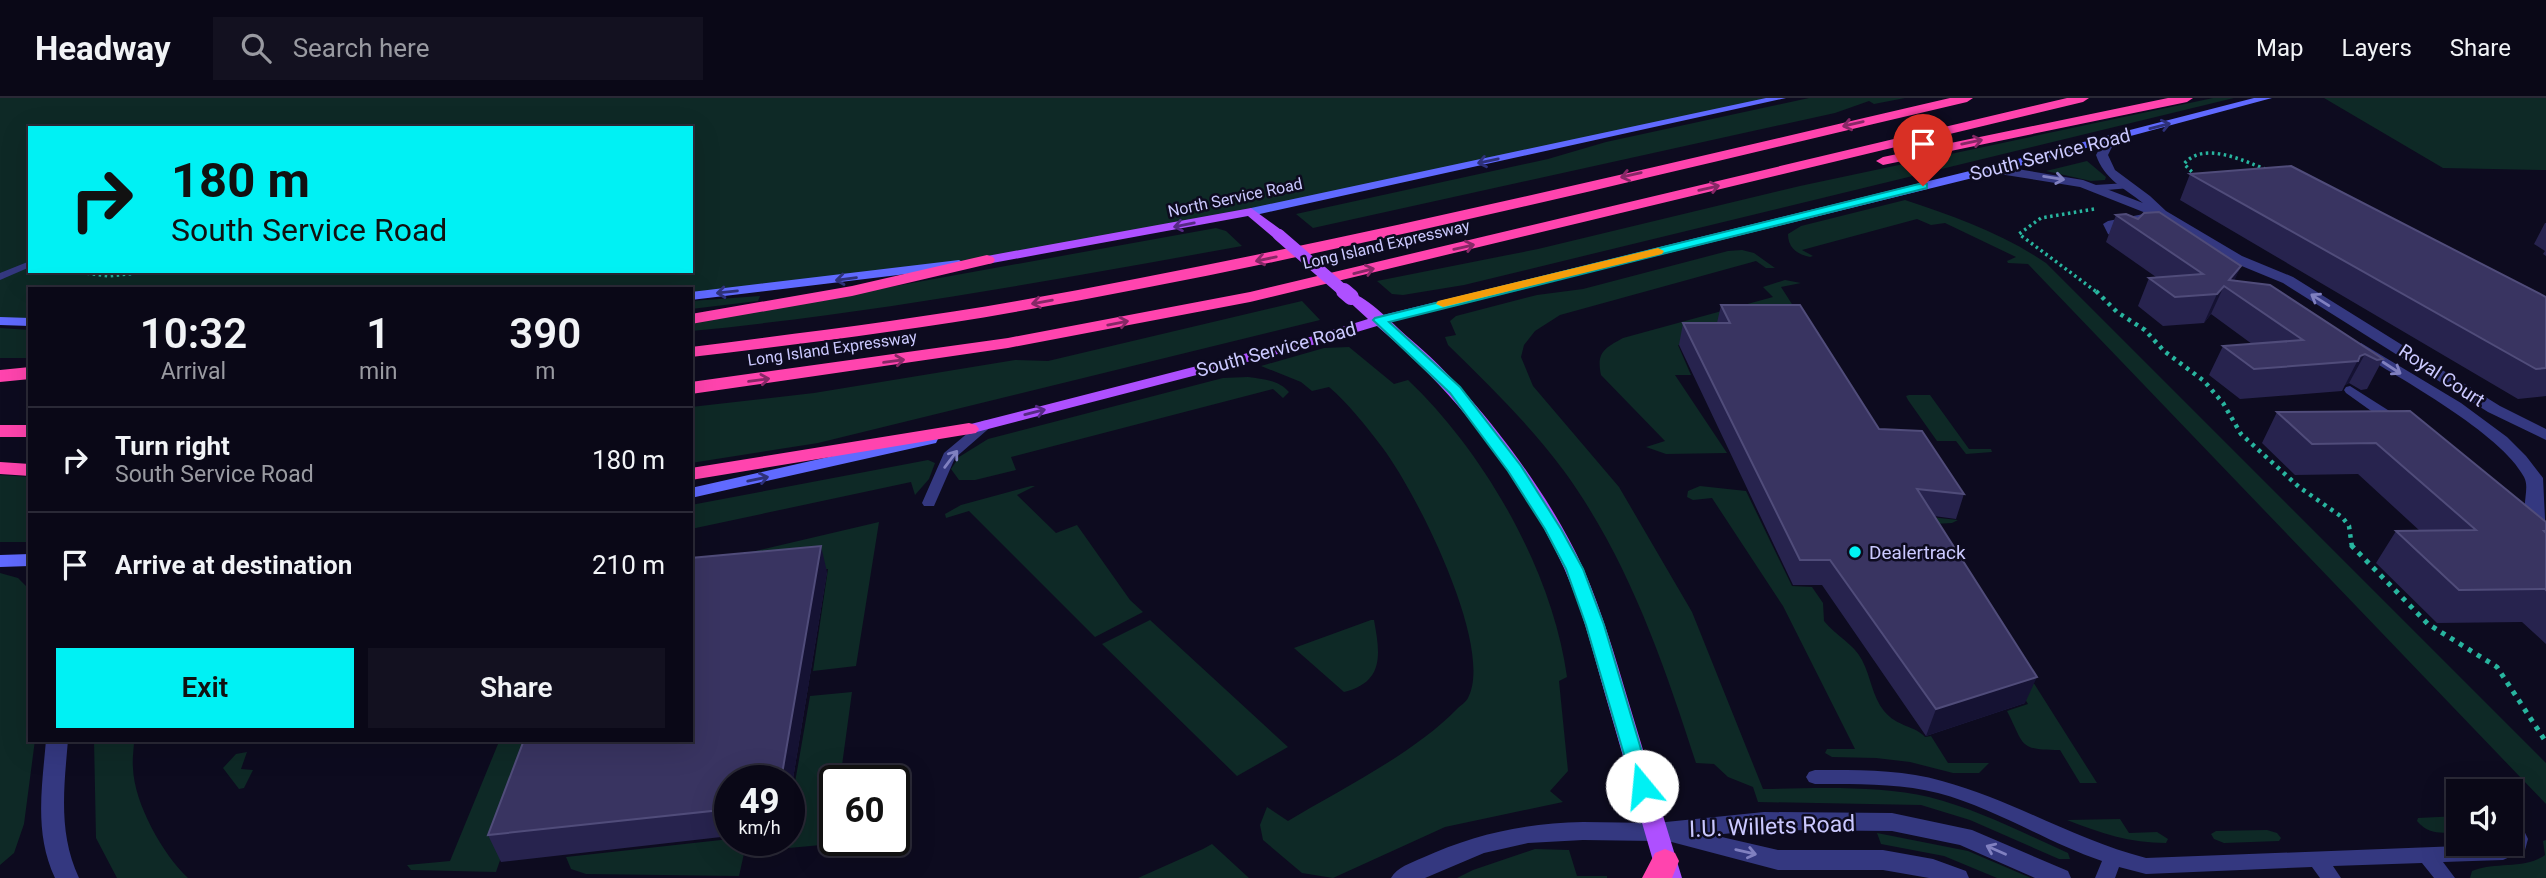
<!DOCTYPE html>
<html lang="en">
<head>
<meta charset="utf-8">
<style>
  body { margin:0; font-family:Roboto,sans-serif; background:#131120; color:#f1f3f6; height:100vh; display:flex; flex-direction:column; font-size:26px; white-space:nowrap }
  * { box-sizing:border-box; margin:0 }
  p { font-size:23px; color:#999aa1 }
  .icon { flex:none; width:38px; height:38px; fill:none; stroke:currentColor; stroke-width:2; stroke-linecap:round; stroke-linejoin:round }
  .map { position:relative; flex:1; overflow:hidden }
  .details { position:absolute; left:28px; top:189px; width:665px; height:455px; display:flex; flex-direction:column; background:#0a0817; border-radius:0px; box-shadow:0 7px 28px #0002,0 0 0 2px #2a2936 }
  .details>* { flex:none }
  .hud { position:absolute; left:28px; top:28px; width:665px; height:147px; border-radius:0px; box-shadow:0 7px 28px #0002,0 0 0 2px #2a2936; background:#00f1f4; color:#111; overflow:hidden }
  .buttons { position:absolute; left:2446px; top:681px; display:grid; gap:14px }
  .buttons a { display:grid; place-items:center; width:77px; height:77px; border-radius:0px; background:#0a0817; box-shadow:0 7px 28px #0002,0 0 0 2px #2a2936; font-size:35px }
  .speed { position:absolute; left:714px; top:667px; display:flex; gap:14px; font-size:35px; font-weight:700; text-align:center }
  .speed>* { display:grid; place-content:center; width:91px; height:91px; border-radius:50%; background:#0a0817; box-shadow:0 7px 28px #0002,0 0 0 2px #2a2936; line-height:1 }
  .speed small { font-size:18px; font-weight:400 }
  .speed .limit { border:4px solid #111; border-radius:10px; background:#fff; color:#111 }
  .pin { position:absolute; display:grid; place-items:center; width:60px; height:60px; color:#fff; margin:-72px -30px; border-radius:50% 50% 50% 0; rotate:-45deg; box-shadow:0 0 7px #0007 }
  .pin .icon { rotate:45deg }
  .me { position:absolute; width:77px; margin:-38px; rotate:343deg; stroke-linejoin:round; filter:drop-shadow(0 0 5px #0008) }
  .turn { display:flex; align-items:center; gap:24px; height:147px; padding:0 28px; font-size:32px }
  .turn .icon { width:91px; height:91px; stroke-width:2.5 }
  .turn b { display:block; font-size:49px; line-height:60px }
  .eta { display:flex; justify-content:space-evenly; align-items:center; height:119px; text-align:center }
  .eta b { font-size:42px; font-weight:600; line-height:49px }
  .button { display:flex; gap:14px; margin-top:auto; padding:14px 28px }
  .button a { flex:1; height:80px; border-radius:0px; background:#00f1f4; color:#111; font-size:28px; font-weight:600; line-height:80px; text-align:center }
  .button a+a { background:#131120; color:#f1f3f6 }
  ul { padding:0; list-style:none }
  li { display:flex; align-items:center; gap:21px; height:105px; padding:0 28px; border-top:2px solid #2a2936 }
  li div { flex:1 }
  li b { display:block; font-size:26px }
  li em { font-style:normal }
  header { display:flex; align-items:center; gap:42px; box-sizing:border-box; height:98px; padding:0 35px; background:#0a0817; border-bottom:2px solid #2a2936 }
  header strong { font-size:33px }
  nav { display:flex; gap:38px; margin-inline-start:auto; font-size:24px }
  .search { width:490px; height:63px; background:#131120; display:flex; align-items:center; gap:18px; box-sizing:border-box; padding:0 24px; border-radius:0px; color:#999aa1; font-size:26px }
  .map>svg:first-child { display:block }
  .green { fill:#0e2926; fill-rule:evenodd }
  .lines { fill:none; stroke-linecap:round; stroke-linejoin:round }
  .path-far2 { stroke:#28b59f; stroke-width:3.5; stroke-dasharray:2.5 3.5; stroke-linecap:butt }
  .path-far1 { stroke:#28b59f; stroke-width:4.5; stroke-dasharray:3.5 5; stroke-linecap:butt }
  .path { stroke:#28b59f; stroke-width:5; stroke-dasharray:4.5 6; stroke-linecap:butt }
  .service { fill:#343880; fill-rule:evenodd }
  .minor { fill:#343880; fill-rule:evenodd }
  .tertiary { fill:#343880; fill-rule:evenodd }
  .secondary { fill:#606aff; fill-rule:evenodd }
  .primary { fill:#ae50ff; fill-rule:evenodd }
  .motorway { fill:#ff44ae; fill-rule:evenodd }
  .primary-bridge-far1 { stroke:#ae50ff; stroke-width:12 }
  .primary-bridge { stroke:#ae50ff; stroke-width:16 }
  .wall { fill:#27234e }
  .shaded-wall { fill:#151233 }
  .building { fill:#393461; stroke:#504c7a; stroke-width:2 }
  .oneway { stroke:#862866 }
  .oneway2 { stroke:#2e3179 }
  .oneway3 { stroke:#8080c0 }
  .oneway4 { stroke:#552a84 }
  .route { fill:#00f1f4; stroke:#009d9f; stroke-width:2 }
  .slow { fill:#f59e0b }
  .poi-dot { fill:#00f1f4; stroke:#0d0b1f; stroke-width:2.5 }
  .labels { text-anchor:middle; stroke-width:5; stroke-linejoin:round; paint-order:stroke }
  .far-street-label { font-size:16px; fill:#cbc9ff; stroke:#0d0b1f }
  .street-label { font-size:19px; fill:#cbc9ff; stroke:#0d0b1f }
  .poi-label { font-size:19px; fill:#cbc9ff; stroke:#0d0b1f; text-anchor:start }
  .near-street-label { font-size:23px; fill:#cbc9ff; stroke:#0d0b1f }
</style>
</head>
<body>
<header>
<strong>Headway</strong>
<div class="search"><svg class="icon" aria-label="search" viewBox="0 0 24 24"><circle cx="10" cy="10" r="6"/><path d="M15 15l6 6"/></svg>Search here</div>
<nav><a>Map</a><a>Layers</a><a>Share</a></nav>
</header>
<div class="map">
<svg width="2546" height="780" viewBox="0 0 2546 780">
  <rect width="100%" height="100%" fill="#0d0b1f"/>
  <path class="green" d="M0 0H1781L1251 114 987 162 691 198V191H30V224L0 223ZM30 30H691V173H30Z
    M1809 0H1905L1874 6 1869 3 1835 15 1313 130 1296 116 1548 61 1606 44Z
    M2213 0H2234L1464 187 1403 197 1392 196 1377 183 1538 151 1800 88Z
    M2324 0H2546V72L2443 70Z
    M2087 63 2106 79 2105 82 2091 83 2046 73Z
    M1905 102C1953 118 2004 136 2046 165L2546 665V706L2028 166 2008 165 2007 163 2016 159 1945 125 1931 127 1917 121 1802 152 1813 158 1810 159C1797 156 1788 150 1788 136L1801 128Z
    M1216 130 1226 133 1242 148C1059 181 877 215 691 233V225Z
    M1742 152 1754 155 1775 170H1766L1756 163 1560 217 1535 233 1524 247 1521 259 1533 288 1619 389 1692 514 1763 691C1814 690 1878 687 1929 699 1977 711 2023 735 2068 755L2070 761H2059L1970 722 1921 707 1758 704 1753 689 1728 679 1714 666 1696 665C1663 563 1628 461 1564 373 1530 327 1489 287 1448 247L1445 239 1456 237 1450 223 1456 218 1537 197 1583 191 1728 153Z
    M1785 182 1801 185 1781 189 1826 259 1722 247H1678L1691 277H1675L1727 355 1666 356 1646 349 1665 343 1601 277C1596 254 1605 250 1623 240L1773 199 1763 189Z
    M760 198 758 203 691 211V203Z
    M1302 203 1320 222 818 345 691 365V309L814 295 1015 262 1048 263Z
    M0 230 30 232V260H0Z
    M1349 249 1394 286 1408 282C1485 355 1553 474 1567 579L1559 583 1568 673 1550 693 1563 704 1445 729 1333 780 1302 775 1263 742 1260 727 1267 709 1288 723C1343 690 1413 656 1457 611 1460 608 1466 604 1468 600 1495 549 1415 392 1382 349 1366 328 1348 305 1329 289L1312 293 1301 284 1261 268 1324 250Z
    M1248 279C1262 281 1279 282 1289 294L1283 300 1273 291 1011 359 1016 372 975 382H959L951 371 959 359 988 341 1223 280Z
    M1909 297H1930L1969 351H1991L1992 354 1966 356 1956 343H1937L1908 302 1906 298Z
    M928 362 935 365 929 381 915 397 911 384 691 431V407Z
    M0 377 30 379V444H0Z
    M1031 388H1035L1017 397 1056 435 1077 427 1130 502 1143 514 1095 539 969 413 946 420 945 416 961 407Z
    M1700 388 1746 393 1792 488 1812 489 1823 505 1824 523C1836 538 1853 545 1862 562 1871 579 1872 598 1884 613 1897 629 1916 628 1925 639L1931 638 1948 665H1989L1979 675H1953L1910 664 1876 660 1832 659 1825 655 1827 651H1855L1783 508 1712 400 1693 402 1687 399 1688 393Z
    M1912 417 1958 422 1952 425 1933 426 2097 685H2080L2060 652C2018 652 2025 648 2007 613L2028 606Z
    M879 424 856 568 813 573 828 471 691 485V468Z
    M0 475 18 480 30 492V642H35L24 726 14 755 0 767Z
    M1150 522 1288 649 1237 678 1102 546Z
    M1371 522H1374C1380 555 1385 584 1344 594L1294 550Z
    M852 594 840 682H835L832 746 767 752 768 742H789V719L810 598Z
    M94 642H134C134 651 132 661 133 670 134 705 163 757 188 780H117L96 740Z
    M541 643 496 774 411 772 407 767 450 763 498 646Z
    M247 654 241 671 253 672 244 690 239 691 223 670 236 656Z
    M2459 718V734C2441 735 2429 737 2417 723L2418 720Z
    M2120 721 2129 735 2157 734 2168 741 2166 745C2130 745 2100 735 2067 722Z
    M2267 732 2277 735 2281 740 2279 743 2224 745 2214 741 2211 736 2216 733Z
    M1877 735 1968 753 2031 780H1997L1944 758 1881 746Z
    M730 741 747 742 739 778 586 776 571 771 566 759Z
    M2546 742V780H2470L2472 773C2496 763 2524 772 2545 757L2543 743Z
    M1212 746 1249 780H1138L1203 751Z
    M1535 751 1569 752 1577 778H1607V780H1457L1473 772Z"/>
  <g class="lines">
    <path class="path-far2" d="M2196 78 2184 66C2203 43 2242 62 2265 71
      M2094 111 2041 120 2019 136 2098 195
      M69 173 109 178 157 173"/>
    <path class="path-far1" d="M2096 193 2117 214 2145 232 2164 253 2204 283 2223 305 2241 336 2299 389 2342 419 2349 428 2352 449"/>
    <path class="path" d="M2351 447 2428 526 2497 569 2546 644"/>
    <path class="service" d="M2127 85 2132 88 2130 90 2095 93 2090 90 2095 87Z
      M2159 113 2164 116 2163 118 2114 128 2116 132 2130 142 2125 145 2108 136 2103 126 2108 123Z
      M30 163V169L0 182V175Z
      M2350 288 2391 314 2392 317 2391 320H2381L2346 295 2344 292 2346 289Z
      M987 322 994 326 955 360 934 408H924L922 405 944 355 982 323Z
      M1815 672C1857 672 1901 671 1942 683 2013 702 2075 742 2146 760L2511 746V718L2518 720 2528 741 2525 752 2503 762 2443 764 2455 780H2434L2422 765 2333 768 2341 780H2320L2312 769 2146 776 2119 769 2115 780H2095L2102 763C2046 744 1995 710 1938 695 1898 685 1856 686 1815 686L1809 684 1806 679 1809 674Z"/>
    <path class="minor" d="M2110 38 2116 41 2108 57 2115 72 2150 98 2166 113 2242 158 2293 179 2500 308 2546 331V342L2488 314 2283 185 2232 164 2156 119 2080 89 1993 75 1987 71 1993 67 2083 82 2143 105C2124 90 2104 81 2096 57L2106 39Z
      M2361 245 2461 305 2507 339 2526 358 2543 380 2546 441 2540 439C2533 430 2526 422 2525 411 2524 400 2529 388 2524 379 2501 335 2399 280 2356 253L2353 250Z
      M1764 714 1892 715 1972 732 2068 773 2071 780H2035L1960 747 1892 733 1764 732 1713 737 1778 752H1883L1933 761 1966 773 1969 780H1929L1883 772H1778L1664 742 1648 740 1644 734 1648 728 1656 725Z"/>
    <path class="tertiary" d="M46 642H68C64 690 58 735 79 780H55C34 735 42 690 46 642Z
      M1583 724 1656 725 1664 728 1668 734 1664 740 1656 743 1583 742 1528 745 1484 755 1425 780H1391C1397 769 1411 765 1422 760 1474 736 1526 725 1583 724Z"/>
    <path class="secondary" d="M1766 0H1786L1251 118 1245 114 1251 110Z
      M2254 0H2272L1997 74 1380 226 1373 222 1375 219 1990 68Z
      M959 162 966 166 964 169 691 202V194Z
      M0 219 30 220V228L0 227Z
      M930 336 936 337 938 341 936 345 691 400V390Z
      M30 456V468L0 469V457Z"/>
    <path class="primary" d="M1251 110 1284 134V140H1274L1248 118 987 166 980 162 987 158Z
      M1351 195C1368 199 1395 228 1409 240 1473 293 1550 395 1584 472 1602 514 1615 558 1628 602 1646 662 1664 721 1682 780H1658C1640 719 1623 657 1605 596 1593 554 1582 510 1564 470 1521 377 1454 293 1377 228L1320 245 969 336 961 331 963 328 1310 239 1368 221 1344 199Z"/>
    <path class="motorway" d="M1950 0H1973L1967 4C1651 78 1335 158 1015 214 908 233 799 246 691 259V249C800 235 909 222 1017 203 1331 147 1640 72 1950 0Z
      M2067 0H2089L2083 4 1250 204 1008 250 691 296V284L1008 240 1250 194Z
      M2168 0H2193L2187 4 1883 67 1876 63 1883 59Z
      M987 157 993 159 995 162 993 165 852 198 691 226V216L852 188Z
      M30 269V281L0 284V272Z
      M969 325 976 327 979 331 976 335 691 382V370Z
      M0 327H30V339H0Z
      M0 364 30 366V378L0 376Z
      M1665 751 1675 755 1679 763 1672 780H1642L1655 755Z"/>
    <path class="primary-bridge-far1" d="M1279 137 1346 195"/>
    <path class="primary-bridge" d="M1344 193 1351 199"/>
  </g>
  <path class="wall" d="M2190 76 2546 199V298L2518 301 2180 102Z
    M2116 117 2241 168 2234 182 2383 261 2367 291 2361 292 2349 285 2345 287 2342 293 2240 301 2209 277 2223 248 2252 246 2211 216 2204 225 2163 228 2138 208 2149 180 2156 179 2106 144Z
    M2545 125H2546V158L2543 156 2545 153 2534 146Z
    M1721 207 1879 331 1964 396 1956 421 1934 418 2025 605 1926 638 1822 487H1793L1679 247 1683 225H1717Z
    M2410 313 2546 424V546L2522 524 2437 525 2376 465 2396 433H2420L2358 376 2295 377 2262 345 2277 314Z
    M827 474 789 705V682H730V738L501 764 488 737Z"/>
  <path class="shaded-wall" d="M2241 168 2230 192 2229 182Z
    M2224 188 2211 216 2204 225 2217 196Z
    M2365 256 2349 285 2345 287 2360 258Z
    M821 448 827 474 789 705V682H781Z
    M2037 579 2025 605 1926 638 1936 611Z"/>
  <path class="building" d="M2291 68 2546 199V270L2536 271 2190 76Z
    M2159 114 2241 168 2229 182 2270 187 2383 261 2377 262 2365 256 2360 258 2358 263 2254 271 2223 248 2303 242 2224 188 2217 196 2175 199 2149 180 2203 176 2116 117 2126 116 2138 121 2144 115Z
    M1721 207H1800L1879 331 1922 333 1964 396 1917 391 2037 579 1936 611 1830 462H1800L1683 225H1730Z
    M2410 313 2546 424V433H2544L2546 435V492L2545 491 2459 492 2396 433 2476 432 2376 345 2312 346 2277 314Z
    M821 448 781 682H730V711L488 737 524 642H691V460Z"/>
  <defs><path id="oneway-shaft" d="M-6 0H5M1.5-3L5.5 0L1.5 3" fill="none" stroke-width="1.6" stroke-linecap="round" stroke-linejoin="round" transform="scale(1.75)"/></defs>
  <g class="oneway">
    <use href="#oneway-shaft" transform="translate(1853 26) rotate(167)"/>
    <use href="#oneway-shaft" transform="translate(1972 44) rotate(-12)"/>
    <use href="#oneway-shaft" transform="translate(1631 77) rotate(167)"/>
    <use href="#oneway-shaft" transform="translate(1709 90) rotate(-13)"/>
    <use href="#oneway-shaft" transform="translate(1464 149) rotate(-13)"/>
    <use href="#oneway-shaft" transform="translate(1266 161) rotate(168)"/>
    <use href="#oneway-shaft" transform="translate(1364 173) rotate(-14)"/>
    <use href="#oneway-shaft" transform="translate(1042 204) rotate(170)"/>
    <use href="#oneway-shaft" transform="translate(1118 225) rotate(-11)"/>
    <use href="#oneway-shaft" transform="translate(894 263) rotate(-8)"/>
    <use href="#oneway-shaft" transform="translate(759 282) rotate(-8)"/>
  </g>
  <g class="oneway2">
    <use href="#oneway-shaft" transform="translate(2160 28) rotate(-14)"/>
    <use href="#oneway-shaft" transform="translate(1488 63) rotate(168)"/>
    <use href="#oneway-shaft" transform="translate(846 181) rotate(173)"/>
    <use href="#oneway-shaft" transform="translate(727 194) rotate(174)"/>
    <use href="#oneway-shaft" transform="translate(758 381) rotate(-12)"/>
  </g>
  <g class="oneway3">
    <use href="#oneway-shaft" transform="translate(2054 80) rotate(9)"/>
    <use href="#oneway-shaft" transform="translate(2320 202) rotate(-148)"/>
    <use href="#oneway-shaft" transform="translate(2392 270) rotate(33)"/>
    <use href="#oneway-shaft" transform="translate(951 361) rotate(-53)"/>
    <use href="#oneway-shaft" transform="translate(1996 752) rotate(-156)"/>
    <use href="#oneway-shaft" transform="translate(1746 754) rotate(13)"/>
  </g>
  <g class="oneway4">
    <use href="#oneway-shaft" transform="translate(1184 127) rotate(169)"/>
    <use href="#oneway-shaft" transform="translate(1035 314) rotate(-14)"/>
  </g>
  <path class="route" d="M1923 85 1927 86V90L1389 224 1460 289 1521 368 1561 431 1583 471 1604 527 1652 688 1649 694 1642 696 1635 694 1586 527 1566 471 1545 431 1508 373 1450 295 1373 222 1375 220Z"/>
  <path class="slow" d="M1658 150 1664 153 1662 156 1443 209 1436 206 1438 203Z"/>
  <circle class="poi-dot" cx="1855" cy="454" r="7"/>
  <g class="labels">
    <g class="far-street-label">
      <text transform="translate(1235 99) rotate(-12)" y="6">North Service Road</text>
      <text transform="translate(1386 146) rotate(-13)" y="6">Long Island Expressway</text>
      <text transform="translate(832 250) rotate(-8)" y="6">Long Island Expressway</text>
    </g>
    <g class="street-label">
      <text transform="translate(2050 56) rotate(-14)" y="7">South Service Road</text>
      <text transform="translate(1276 251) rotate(-15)" y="7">South Service Road</text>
      <text transform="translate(2442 277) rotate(33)" y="7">Royal Court</text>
    </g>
    <g class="poi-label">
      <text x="1869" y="461">Dealertrack</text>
    </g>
    <g class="near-street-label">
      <text transform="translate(1772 728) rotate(-2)" y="8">I.U. Willets Road</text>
    </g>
  </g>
</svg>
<div class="buttons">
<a><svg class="icon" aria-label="sound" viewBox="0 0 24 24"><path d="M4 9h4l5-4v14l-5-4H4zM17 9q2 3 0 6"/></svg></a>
</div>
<div class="speed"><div>49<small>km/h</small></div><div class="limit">60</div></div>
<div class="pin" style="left:1923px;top:88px;background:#d93025"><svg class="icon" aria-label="arrive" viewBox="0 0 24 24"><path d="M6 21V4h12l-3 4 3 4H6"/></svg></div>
<svg class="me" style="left:1642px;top:688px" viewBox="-20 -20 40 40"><circle r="19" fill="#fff"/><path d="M0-13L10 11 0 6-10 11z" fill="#00f1f4"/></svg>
<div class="hud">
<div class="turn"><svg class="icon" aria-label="right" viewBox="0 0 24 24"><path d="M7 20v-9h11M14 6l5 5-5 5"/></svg><div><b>180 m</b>South Service Road</div></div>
</div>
<section class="details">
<div class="eta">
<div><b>10:32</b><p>Arrival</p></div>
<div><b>1</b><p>min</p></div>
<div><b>390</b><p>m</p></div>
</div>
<ul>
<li><svg class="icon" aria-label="right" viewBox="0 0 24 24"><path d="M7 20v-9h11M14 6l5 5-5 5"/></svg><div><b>Turn right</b><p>South Service Road</p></div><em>180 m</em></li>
<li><svg class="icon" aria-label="arrive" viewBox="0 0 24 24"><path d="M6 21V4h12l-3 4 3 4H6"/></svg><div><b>Arrive at destination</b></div><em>210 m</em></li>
</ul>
<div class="button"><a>Exit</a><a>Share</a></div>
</section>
</div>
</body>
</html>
